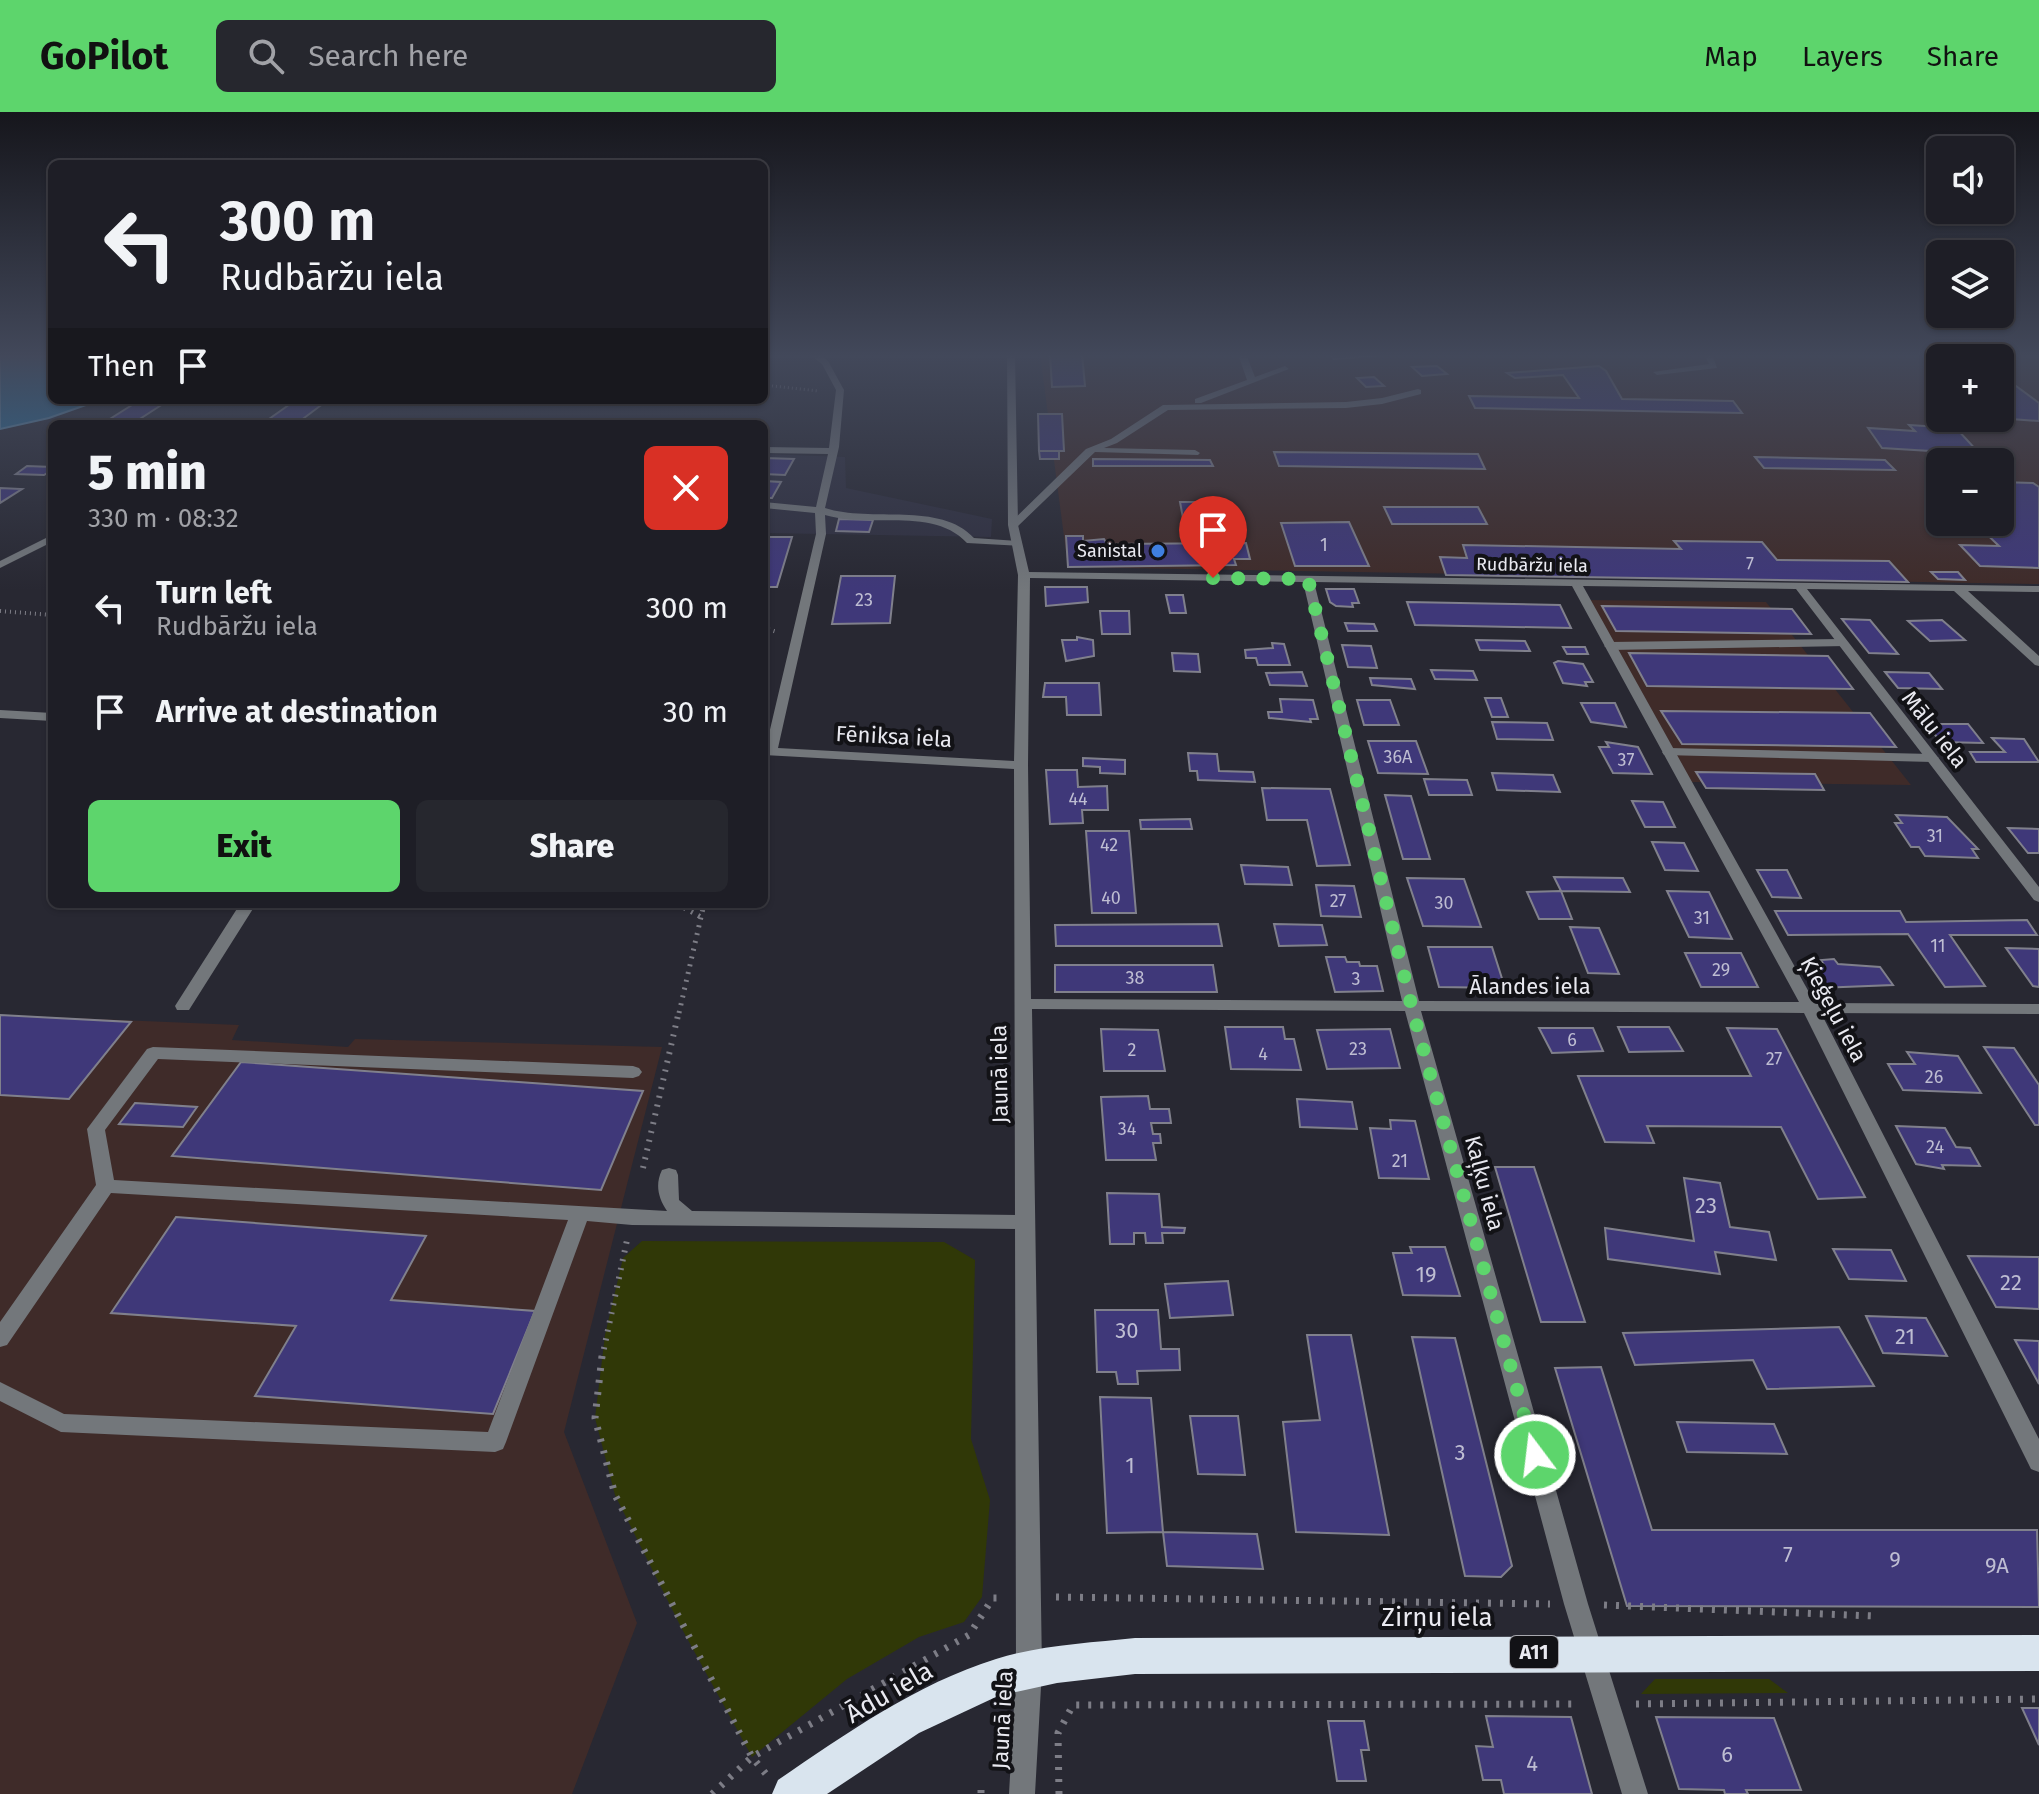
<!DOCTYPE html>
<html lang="en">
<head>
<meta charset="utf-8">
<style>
  body { margin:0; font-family:"Fira Sans",sans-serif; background:#26272e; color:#f1f3f6; height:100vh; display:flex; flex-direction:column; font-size:30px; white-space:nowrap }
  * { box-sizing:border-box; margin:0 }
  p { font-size:26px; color:#a1a2a7 }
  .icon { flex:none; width:44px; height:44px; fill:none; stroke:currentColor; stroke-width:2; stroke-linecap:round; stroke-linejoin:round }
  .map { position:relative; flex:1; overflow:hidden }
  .side { position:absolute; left:48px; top:308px; width:720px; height:488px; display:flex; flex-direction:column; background:#1e1e26; border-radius:12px; box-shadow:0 2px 6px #0004,0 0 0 2px #3c3c43 }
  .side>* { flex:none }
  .hud { position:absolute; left:48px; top:48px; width:720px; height:244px; border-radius:12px; box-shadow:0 2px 6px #0004,0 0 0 2px #3c3c43; background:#1e1e26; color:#f1f3f6; overflow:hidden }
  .controls { position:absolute; left:1926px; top:24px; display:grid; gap:16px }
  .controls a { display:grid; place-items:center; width:88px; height:88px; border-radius:12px; background:#1e1e26; box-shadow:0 2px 6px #0004,0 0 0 2px #3c3c43; font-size:40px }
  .pin { position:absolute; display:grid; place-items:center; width:68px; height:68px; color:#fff; margin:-82px -34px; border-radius:50% 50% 50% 0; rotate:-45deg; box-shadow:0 0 8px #0007 }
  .pin .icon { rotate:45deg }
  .me { position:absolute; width:88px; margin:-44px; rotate:345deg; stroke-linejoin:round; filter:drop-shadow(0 0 6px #0008) }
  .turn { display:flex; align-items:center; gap:28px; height:168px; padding:0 40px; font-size:36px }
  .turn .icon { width:104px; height:104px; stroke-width:2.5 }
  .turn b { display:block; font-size:56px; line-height:68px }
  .then { display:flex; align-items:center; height:76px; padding:0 40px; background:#0003; gap:16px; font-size:30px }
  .round { display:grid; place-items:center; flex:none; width:84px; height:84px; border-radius:12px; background:#26272e }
  .overview { display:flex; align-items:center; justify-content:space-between; height:136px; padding:0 40px }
  h1 { font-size:48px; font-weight:800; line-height:60px }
  .cta { display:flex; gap:16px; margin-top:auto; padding:16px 40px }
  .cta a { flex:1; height:92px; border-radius:12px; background:#5dd56c; color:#111; font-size:32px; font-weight:800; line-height:92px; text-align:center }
  .cta a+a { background:#26272e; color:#f1f3f6 }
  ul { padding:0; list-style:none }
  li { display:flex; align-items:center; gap:24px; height:104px; padding:0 40px }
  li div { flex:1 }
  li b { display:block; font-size:30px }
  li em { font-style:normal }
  header { display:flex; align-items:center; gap:48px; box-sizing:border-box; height:112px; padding:0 40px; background:#5dd56c; color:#111 }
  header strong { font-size:38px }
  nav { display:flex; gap:44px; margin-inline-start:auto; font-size:28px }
  .search { width:560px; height:72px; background:#26272e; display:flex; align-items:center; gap:20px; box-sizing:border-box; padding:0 28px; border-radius:12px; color:#a1a2a7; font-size:30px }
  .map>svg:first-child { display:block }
  .built { fill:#2f2f3f }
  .industrial { fill:#3f2b29; fill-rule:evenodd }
  .green { fill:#303807 }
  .water { fill:#2676a7; stroke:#6098bd; stroke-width:2 }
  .building { fill:#3f3879; stroke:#80808c; stroke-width:2 }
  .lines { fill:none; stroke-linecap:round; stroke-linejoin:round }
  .path-far4 { stroke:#7d7d86; stroke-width:3; stroke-dasharray:1 3; stroke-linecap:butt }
  .path-far3 { stroke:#7d7d86; stroke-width:4; stroke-dasharray:1 4; stroke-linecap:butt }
  .path-far2 { stroke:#7d7d86; stroke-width:5; stroke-dasharray:2 6; stroke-linecap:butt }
  .path-far1 { stroke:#7d7d86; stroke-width:6; stroke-dasharray:2 7; stroke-linecap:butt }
  .path { stroke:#7d7d86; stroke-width:7; stroke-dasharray:3 9; stroke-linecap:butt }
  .lane { fill:#73777b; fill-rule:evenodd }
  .street { fill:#73777b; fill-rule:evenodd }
  .highway { fill:#d9e4ee; fill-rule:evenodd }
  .route { stroke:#5dd56c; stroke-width:14; stroke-dasharray:0 25.2 }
  .shop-dot { fill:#3f7fe0; stroke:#121216; stroke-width:3 }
  .labels { text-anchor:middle; stroke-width:8; stroke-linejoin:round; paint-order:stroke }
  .number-label { font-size:18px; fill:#bebdd2 }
  .far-poi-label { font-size:18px; fill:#e9e9f0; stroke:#121216; text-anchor:end }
  .far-street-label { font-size:18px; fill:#e9e9f0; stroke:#121216 }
  .shield { fill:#121216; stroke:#a8a8af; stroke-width:2 }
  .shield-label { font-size:20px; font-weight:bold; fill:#e9e9f0 }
  .street-label { font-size:22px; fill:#e9e9f0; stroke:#121216 }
  .near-number-label { font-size:22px; fill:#bebdd2 }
  .near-street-label { font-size:26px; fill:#e9e9f0; stroke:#121216 }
</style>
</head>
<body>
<header>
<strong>GoPilot</strong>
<div class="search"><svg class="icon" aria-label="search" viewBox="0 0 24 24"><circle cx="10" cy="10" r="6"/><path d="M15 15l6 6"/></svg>Search here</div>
<nav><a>Map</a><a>Layers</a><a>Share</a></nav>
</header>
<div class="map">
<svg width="2039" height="1682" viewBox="0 0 2039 1682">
  <rect width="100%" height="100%" fill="#282832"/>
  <path class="built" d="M764 342 845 345 846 376 992 407 991 425 764 421Z"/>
  <path class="industrial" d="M1040 242H2039V472L1068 455ZM1940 246H2000V306H1940ZM1940 350H2000V410H1940Z
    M1584 488 1766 490 1911 673 1691 670Z
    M0 903 239 913 232 928 348 935 355 927 662 935 564 1320 637 1511 572 1682H0Z"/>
  <path class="green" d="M642 1129 944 1130 975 1148 971 1327 990 1388 982 1485 964 1510 919 1525 847 1567 752 1645 682 1517 615 1383 595 1306 605 1223 623 1146Z
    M1655 1567H1769L1788 1581 1641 1582Z"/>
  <path class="water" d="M0 242H52V288H100L49 306 0 317Z"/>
  <path class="building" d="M1050 242H1082L1085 274 1052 275Z
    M1329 242H1398L1334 247Z
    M1437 254 1447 262 1422 264 1412 255Z
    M1599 254 1606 259 1622 287 1733 289 1742 301 1475 296 1469 284 1579 286 1563 263 1515 266 1507 261Z
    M1374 265 1384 274 1366 275 1357 266Z
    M2000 274H2016L2039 291V309L1998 306 2000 280H2006Z
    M140 288H169L132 312H102Z
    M293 290 324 291 296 312H262Z
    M1038 302H1062L1064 339H1039Z
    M1909 313 1956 316 1980 342 1882 336 1868 316 1915 319Z
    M1039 339H1059V347H1040Z
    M1274 340 1478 342 1485 357 1279 354Z
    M1755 345 1885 348 1895 358 1764 356Z
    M764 346 794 347 785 363 764 362Z
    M1093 347 1210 348 1213 354H1093Z
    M27 354 52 355V358L44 363 16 362Z
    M764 369 781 370 772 386H764Z
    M2000 370 2033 371 2039 375V456L1980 454 1960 433 1999 434 1974 410H2000Z
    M0 376 22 377 0 391Z
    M1180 390H1213L1218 406H1183Z
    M1384 395H1478L1487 412H1392Z
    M839 407 873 408 869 420 836 419Z
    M1349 410 1369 454H1295L1281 411Z
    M1066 424H1083V429L1104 427 1107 432 1246 431 1250 447H1234L1236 453 1068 455Z
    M764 425H792L777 475H764Z
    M1674 429 1762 430 1777 448 1889 449 1908 470 1446 463 1440 445 1467 446 1463 433 1681 437Z
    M1931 460H1958L1965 468 1938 467Z
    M841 464H895L890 511 832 512Z
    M1045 475H1087L1088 490 1046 494Z
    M1326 477H1354L1359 491H1352L1353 495 1336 494 1330 490Z
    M1166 483H1183L1186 501H1170Z
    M1407 490 1560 493 1571 516 1415 513Z
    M1602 494 1792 497 1811 522 1616 519Z
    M1100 499H1129L1130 522H1102Z
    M1842 507 1870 508 1898 542 1869 541Z
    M1942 508 1965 528 1930 529 1908 509Z
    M1345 511 1374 512 1377 519H1348Z
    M1077 525 1093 528 1094 544 1066 549 1062 528H1077Z
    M1476 528 1525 529 1530 539 1480 538Z
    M1272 531 1284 532 1290 553H1258L1256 546H1246L1245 538 1273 536Z
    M1342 533 1371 534 1377 556 1348 555Z
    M1563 535H1585L1588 542H1567Z
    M1172 541 1198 542 1200 560 1174 559Z
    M1629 541 1828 544 1853 577 1647 574Z
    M1558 549 1583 552 1593 570H1585L1587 574 1563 571 1554 551Z
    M1431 558 1473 559 1477 568 1435 567Z
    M1302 560 1307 574 1270 573 1266 561Z
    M1885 560 1929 561 1942 577 1898 576Z
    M1370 566 1411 567 1415 577 1372 573Z
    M1045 571H1099L1101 603H1067L1066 585H1043Z
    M1485 586H1501L1508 605H1492Z
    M1280 587 1313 588 1318 607H1310L1311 610 1269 606 1268 600H1282Z
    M1357 588H1390L1399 613H1364Z
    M1581 591H1615L1626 615 1591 610Z
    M1661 599 1870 601 1896 635 1682 632Z
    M1492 610 1547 611 1553 628 1497 627Z
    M1926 612H1968L1983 631 1941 630Z
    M1992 626 2024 627 2039 650H1976L1970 640H2005Z
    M1368 629H1416L1428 662 1378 661Z
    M1606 630 1638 635 1652 662 1613 661 1599 635H1609Z
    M1188 641 1217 642 1219 659 1253 660 1255 670 1198 668 1197 659H1190Z
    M1083 646 1125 648V662L1100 661V655L1083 654Z
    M1046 658H1077L1078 675 1107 674 1108 698H1082L1083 711 1050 712Z
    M1696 660 1815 662 1824 678 1706 676Z
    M1492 661 1553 663 1560 680 1497 678Z
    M1424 667 1467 668 1472 683H1429Z
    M1262 676 1330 677 1350 753 1317 754 1307 708H1267Z
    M1385 683 1411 684 1430 747H1403Z
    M1632 689 1663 690 1675 715H1645Z
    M1896 703 1947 705 1978 737H1972L1978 746 1925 744 1919 735H1911L1895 711H1902Z
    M1190 707 1192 717H1141L1140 708Z
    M2008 716 2039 717V741H2028Z
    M1086 719H1129L1136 801H1092Z
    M1652 730 1684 731 1698 759 1665 758Z
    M1241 753 1288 755 1292 773 1245 772Z
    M1757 758H1787L1801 786 1772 785Z
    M1554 765 1623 766 1630 780 1561 779Z
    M1407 766 1464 767 1481 815 1423 814Z
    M1316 773 1354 774 1361 805 1321 804Z
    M1561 779 1572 807H1539L1527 780Z
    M1667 779 1709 780 1732 827 1689 825Z
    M1775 799H1900L1906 810 2027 808 2037 823H1950L1985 874 1945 875 1908 822 1788 823Z
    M1218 812 1222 834H1056L1055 813Z
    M1274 812 1322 813 1327 833 1279 834Z
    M1570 815 1599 816 1619 862 1588 861Z
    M1428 835H1492L1505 876 1439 875Z
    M2006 836 2039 837V875L2033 874Z
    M1685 841H1741L1758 875H1701Z
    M1326 845H1345L1347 850H1359L1360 854H1377L1383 879 1335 880Z
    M1834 847 1838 852 1880 855 1893 873 1818 876 1805 848 1824 853 1821 848Z
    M1055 853H1213L1217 880H1055Z
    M0 903 131 910 69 987 0 983Z
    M1225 915H1283L1285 927H1294L1301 958 1231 957Z
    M1618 915H1669L1683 939 1629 940Z
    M1539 916H1593L1603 939 1552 941Z
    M1727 916 1777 917 1865 1085 1818 1087 1781 1015 1647 1014 1654 1031 1605 1030 1578 964H1751Z
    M1101 917 1158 918 1165 959H1104Z
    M1390 917 1400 956 1327 957 1317 918Z
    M1984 935 2014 936 2039 973V1013H2035Z
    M1907 940 1958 944 1981 981 1903 978 1888 952H1915Z
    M241 950 643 979 601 1078 172 1044Z
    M1148 984 1150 997H1169L1171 1011H1151L1153 1022H1160L1161 1031H1153L1156 1048H1106L1101 985Z
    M1297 987 1352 990 1357 1017 1300 1015Z
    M135 991 197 995 183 1015 119 1012Z
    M1390 1008 1415 1009 1429 1067 1379 1066 1370 1016 1391 1017Z
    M1896 1014 1945 1016 1956 1035 1970 1036 1980 1054 1942 1053 1944 1057 1916 1052Z
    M1495 1055H1534L1585 1210H1541Z
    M1684 1066 1720 1071 1730 1115 1769 1120 1776 1148 1715 1140 1720 1162 1608 1147 1605 1116 1694 1129Z
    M1107 1081 1159 1082 1162 1115 1185 1116 1184 1121H1162L1163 1131H1146L1145 1121H1134V1132H1110Z
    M176 1105 426 1124 391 1188 535 1199 493 1302 255 1284 296 1214 111 1201Z
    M1410 1135H1445L1460 1184 1403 1183 1393 1141H1412Z
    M1833 1137 1891 1138 1906 1169 1849 1167Z
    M1968 1144 2039 1145V1197L1996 1195Z
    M1228 1169 1233 1203 1170 1206 1165 1172Z
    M1095 1198H1158L1161 1237H1179L1180 1258 1137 1259 1138 1272H1118L1116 1260H1097Z
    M1866 1204 1926 1206 1947 1244 1883 1241Z
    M1839 1215 1874 1274 1767 1277 1753 1248 1635 1253 1623 1221Z
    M1307 1223H1351L1389 1423 1296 1420 1283 1310 1320 1308Z
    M1412 1225 1455 1226 1512 1454 1501 1465 1465 1464Z
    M2015 1228 2039 1229V1272Z
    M1601 1255 1652 1418H2037L2039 1495 1627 1494 1555 1256Z
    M1100 1285 1151 1286 1163 1420 1107 1421Z
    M1190 1304H1238L1245 1363 1198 1362Z
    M1677 1310 1774 1312 1787 1342 1687 1340Z
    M1163 1420 1257 1422 1263 1457 1167 1454Z
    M2022 1596H2039V1633Z
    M1486 1604 1571 1605 1592 1682H1504L1501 1668H1483L1476 1634 1493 1635Z
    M1656 1605 1774 1606 1801 1678H1746L1748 1682H1725L1724 1678 1679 1677Z
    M1328 1609H1364L1369 1638H1361L1366 1669H1337Z"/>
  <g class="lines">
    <path class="path-far4" d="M764 273 819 279"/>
    <path class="path-far3" d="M0 499 52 503
      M764 516 777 520"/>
    <path class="path-far2" d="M677 792 701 805
      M679 901 704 792"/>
    <path class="path-far1" d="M643 1056 679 899
      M602 1246 627 1128"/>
    <path class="path" d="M602 1244 595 1306 615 1383 752 1645 766 1662
      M1056 1485 1550 1492
      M1604 1493 1874 1504
      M1636 1592 2039 1587
      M981 1678V1682
      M712 1682 752 1645 969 1523 993 1486H1002
      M1059 1682 1058 1621 1073 1593 1578 1592"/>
    <path class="lane" d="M809 242H819L828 249 844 278 839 335 825 396C871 411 940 389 974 426L1018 429 1022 430V434L967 431C933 394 870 417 825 403L826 422 821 425 816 422 815 401 764 396V390L816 395 828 342 764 341V335L829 336 836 278 822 252Z
      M1238 242H1246L1255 265 1285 254 1289 257 1201 291H1195V287L1247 268Z
      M1704 242H1712L1717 256 1657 263 1653 260 1709 252Z
      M1418 277 1421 278V282L1382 292 1346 296 1168 298 1117 331 1104 336 1195 338 1200 341 1198 343 1095 340 1017 415 1008 413 1086 337 1111 327 1163 293 1346 290 1382 286Z
      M52 423V430L0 456V449Z
      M1842 527 1848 531 1846 534 1610 538 1604 534 1610 530Z
      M1669 636 1932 642 1939 646 1932 650 1664 643 1662 640Z
      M240 792H256L189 898H177L175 894Z
      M153 935 633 954 639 956 642 960 639 964 633 966 158 947 105 1018 114 1068 667 1099C658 1086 655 1072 662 1058L669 1056 676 1058 678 1063 679 1088 692 1099 1024 1103 1031 1105 1034 1110 1031 1115 1024 1117 632 1113 587 1109 506 1330 503 1337 495 1340 61 1320 0 1289V1270L64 1302 488 1320 568 1108 111 1081 7 1233 0 1235V1210L96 1073 87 1017 147 937Z"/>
    <path class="street" d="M1007 242H1015L1018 413 1029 460 2039 474V480L1968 479 2039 544V554L2035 553 1954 479 1807 477 2039 775V790L2034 788 1796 477 1583 474 1815 891 2039 892V902L1821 901 2039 1327V1360L2031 1357 1804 901 1421 899 1588 1492 1648 1682H1622L1564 1492 1405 899 1032 897 1042 1557 1035 1682H1009L1016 1557 1014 657 764 643 816 422 821 419 826 422 778 636 1014 649 1018 463 1008 413ZM1030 466 1303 470 1402 889 1031 887 1028 653ZM1314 470 1572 474 1799 890 1419 889Z
      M0 598 52 601V609L0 606Z"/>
    <path class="highway" d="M2039 1523V1559L1135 1562 1057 1571 998 1584 919 1621 827 1682H772L778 1668C847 1621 916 1572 996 1547 1041 1533 1089 1531 1135 1526Z"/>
  </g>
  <linearGradient id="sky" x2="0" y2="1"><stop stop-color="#16161c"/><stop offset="0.51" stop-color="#42485a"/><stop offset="1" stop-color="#42485a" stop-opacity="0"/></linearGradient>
  <rect width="2039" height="478" fill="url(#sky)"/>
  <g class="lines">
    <path class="route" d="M1213 466 1308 467 1412 896 1535 1343"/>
  </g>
  <circle class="shop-dot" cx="1158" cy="439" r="8"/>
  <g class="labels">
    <g class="number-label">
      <text x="1324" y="439">1</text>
      <text x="1750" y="458">7</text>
      <text x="864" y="494">23</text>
      <text x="1398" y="651">36A</text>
      <text x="1626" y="654">37</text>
      <text x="1078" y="693">44</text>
      <text x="1935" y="730">31</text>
      <text x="1109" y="739">42</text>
      <text x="1111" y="792">40</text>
      <text x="1338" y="795">27</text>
      <text x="1444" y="797">30</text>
      <text x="1702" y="812">31</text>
      <text x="1938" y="840">11</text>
      <text x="1721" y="864">29</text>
      <text x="1135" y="872">38</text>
      <text x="1356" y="873">3</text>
      <text x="1572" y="934">6</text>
      <text x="1358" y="943">23</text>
      <text x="1132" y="944">2</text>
      <text x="1263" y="948">4</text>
      <text x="1774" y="953">27</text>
      <text x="1934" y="971">26</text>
      <text x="1127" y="1023">34</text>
      <text x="1935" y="1041">24</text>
      <text x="1400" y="1055">21</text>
    </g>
    <g class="far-poi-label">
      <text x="1142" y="445">Sanistal</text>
    </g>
    <g class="far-street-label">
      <text transform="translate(1532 453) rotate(1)" y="6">Rudbāržu iela</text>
    </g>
    <rect class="shield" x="1510" y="1524" width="48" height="32" rx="6"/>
    <g class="shield-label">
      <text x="1534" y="1547">A11</text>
    </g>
    <g class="street-label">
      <text transform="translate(1935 617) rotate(52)" y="8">Mālu iela</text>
      <text transform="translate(894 624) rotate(3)" y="8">Fēniksa iela</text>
      <text x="1530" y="882">Ālandes iela</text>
      <text transform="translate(1834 897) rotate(62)" y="8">Ķieģeļu iela</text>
      <text transform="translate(999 962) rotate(-91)" y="8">Jaunā iela</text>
      <text transform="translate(1485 1071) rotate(75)" y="8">Kaļķu iela</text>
      <text transform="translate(1002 1608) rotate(-87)" y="8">Jaunā iela</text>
    </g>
    <g class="near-number-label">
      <text x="1706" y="1101">23</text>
      <text x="1426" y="1170">19</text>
      <text x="2011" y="1178">22</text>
      <text x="1127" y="1226">30</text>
      <text x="1905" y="1232">21</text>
      <text x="1460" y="1348">3</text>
      <text x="1130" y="1361">1</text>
      <text x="1788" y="1450">7</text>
      <text x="1895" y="1455">9</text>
      <text x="1997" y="1461">9A</text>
      <text x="1727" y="1650">6</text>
      <text x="1532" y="1659">4</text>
    </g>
    <g class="near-street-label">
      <text x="1437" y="1514">Zirņu iela</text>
      <text transform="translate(889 1580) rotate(-30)" y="9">Ādu iela</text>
    </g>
  </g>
</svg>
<div class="controls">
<a><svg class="icon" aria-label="sound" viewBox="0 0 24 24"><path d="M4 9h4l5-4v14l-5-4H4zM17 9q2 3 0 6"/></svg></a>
<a><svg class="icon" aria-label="layers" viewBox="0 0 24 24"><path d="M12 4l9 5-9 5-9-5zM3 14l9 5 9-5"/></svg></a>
<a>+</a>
<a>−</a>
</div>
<div class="pin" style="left:1213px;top:466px;background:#d93025"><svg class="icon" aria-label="arrive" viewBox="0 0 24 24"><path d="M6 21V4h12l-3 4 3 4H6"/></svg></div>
<svg class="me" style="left:1535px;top:1343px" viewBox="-20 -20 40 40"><circle r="17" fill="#5dd56c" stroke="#fff" stroke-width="3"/><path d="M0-11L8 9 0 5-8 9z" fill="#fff"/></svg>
<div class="hud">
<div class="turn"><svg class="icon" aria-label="left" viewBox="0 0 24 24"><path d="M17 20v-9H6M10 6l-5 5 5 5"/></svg><div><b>300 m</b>Rudbāržu iela</div></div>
<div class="then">Then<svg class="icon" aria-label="arrive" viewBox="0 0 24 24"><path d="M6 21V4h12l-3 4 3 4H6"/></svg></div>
</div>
<section class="side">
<div class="overview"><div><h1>5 min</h1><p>330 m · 08:32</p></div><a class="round" style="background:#d93025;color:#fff"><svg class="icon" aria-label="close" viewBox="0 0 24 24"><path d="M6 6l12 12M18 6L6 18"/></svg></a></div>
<ul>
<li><svg class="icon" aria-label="left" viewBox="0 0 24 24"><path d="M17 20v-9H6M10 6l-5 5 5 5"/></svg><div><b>Turn left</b><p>Rudbāržu iela</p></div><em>300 m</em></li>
<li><svg class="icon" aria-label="arrive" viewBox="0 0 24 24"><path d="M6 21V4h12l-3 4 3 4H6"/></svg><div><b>Arrive at destination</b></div><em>30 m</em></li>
</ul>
<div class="cta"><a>Exit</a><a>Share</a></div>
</section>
</div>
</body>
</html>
